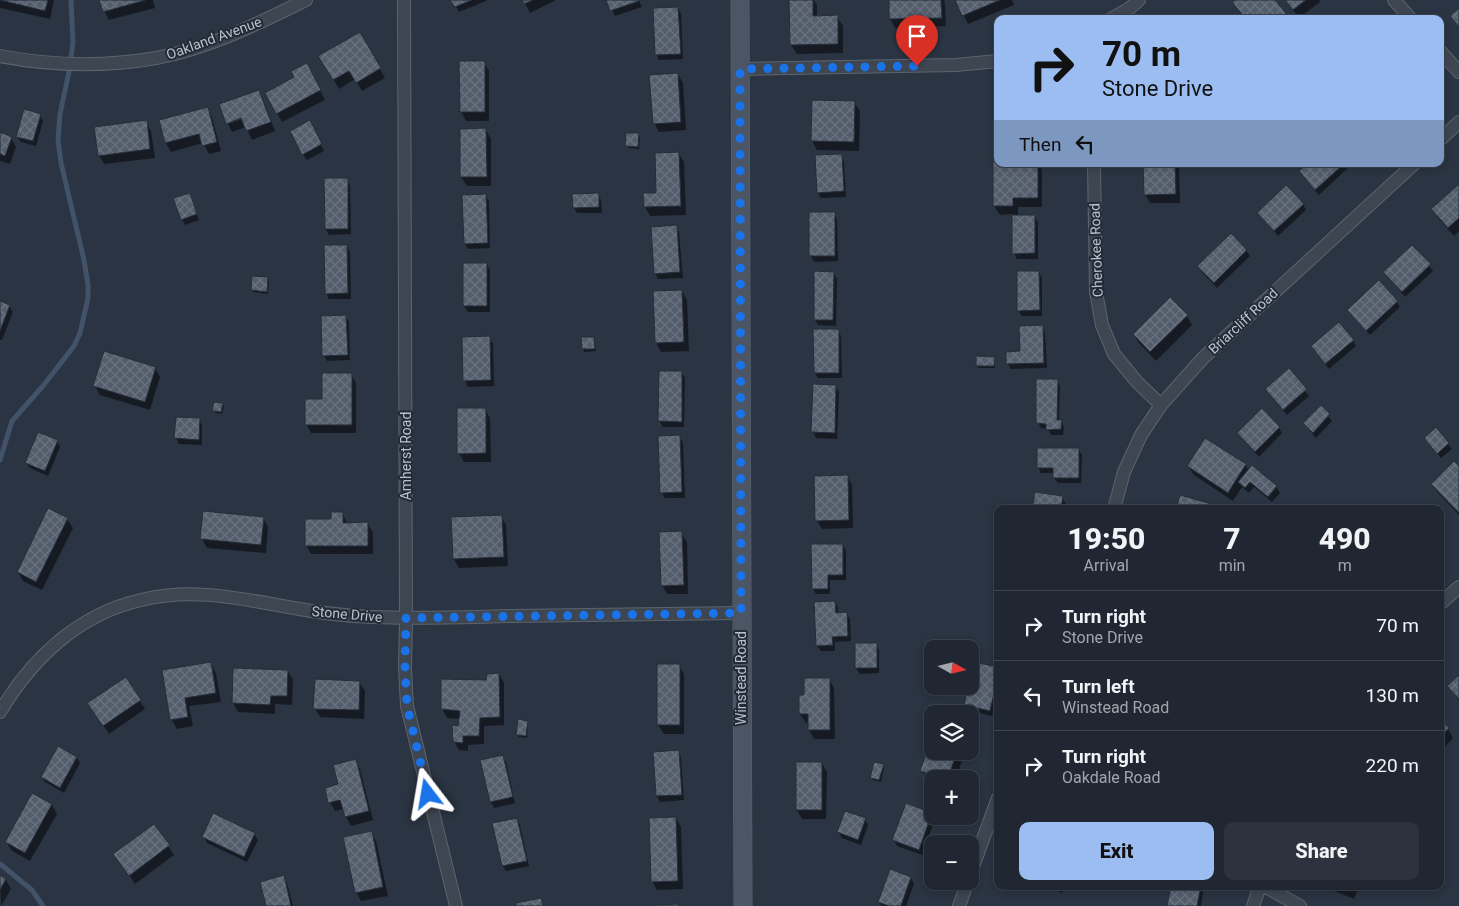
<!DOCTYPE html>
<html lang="en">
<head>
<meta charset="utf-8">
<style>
  body { margin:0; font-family:Roboto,sans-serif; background:#2d333e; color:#f1f3f6; height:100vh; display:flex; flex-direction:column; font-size:19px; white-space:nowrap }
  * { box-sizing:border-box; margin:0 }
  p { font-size:16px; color:#a2a5ac }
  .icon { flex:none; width:28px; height:28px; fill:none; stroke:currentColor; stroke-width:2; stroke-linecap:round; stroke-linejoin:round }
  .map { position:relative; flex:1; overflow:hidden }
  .details { position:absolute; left:994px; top:505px; width:450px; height:385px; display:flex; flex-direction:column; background:#202732; border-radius:10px; box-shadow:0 2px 8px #0003,0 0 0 1px #3d444d }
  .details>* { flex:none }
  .guide { position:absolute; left:994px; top:15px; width:450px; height:152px; border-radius:10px; box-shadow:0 2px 8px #0003,0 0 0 1px #3d444d; background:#9bbdf1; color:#111; overflow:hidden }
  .needle { width:32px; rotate:98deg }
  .buttons { position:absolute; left:924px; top:640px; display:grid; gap:10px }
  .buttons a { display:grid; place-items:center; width:55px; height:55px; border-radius:10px; background:#202732; box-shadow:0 2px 8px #0003,0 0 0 1px #3d444d; font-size:25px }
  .pin { position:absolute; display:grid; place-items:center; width:42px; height:42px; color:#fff; margin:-51px -21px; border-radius:50% 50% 50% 0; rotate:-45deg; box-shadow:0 0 5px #0007 }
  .pin .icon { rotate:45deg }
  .me { position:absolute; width:55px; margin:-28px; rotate:346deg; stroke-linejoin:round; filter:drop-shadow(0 0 4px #0008) }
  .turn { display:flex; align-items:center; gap:18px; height:105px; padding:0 25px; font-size:22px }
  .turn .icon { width:65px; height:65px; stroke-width:2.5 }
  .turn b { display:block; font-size:35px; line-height:42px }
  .then { display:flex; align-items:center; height:48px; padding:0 25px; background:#0003; gap:10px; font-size:19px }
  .eta { display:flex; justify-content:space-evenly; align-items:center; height:85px; text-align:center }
  .eta b { font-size:30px; font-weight:800; line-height:35px }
  .primary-button { display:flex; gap:10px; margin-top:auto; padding:10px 25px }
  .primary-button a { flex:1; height:58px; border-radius:10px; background:#9bbdf1; color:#111; font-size:20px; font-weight:800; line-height:58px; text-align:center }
  .primary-button a+a { background:#2d333e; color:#f1f3f6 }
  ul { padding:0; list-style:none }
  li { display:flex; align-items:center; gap:15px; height:70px; padding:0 25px; border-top:1px solid #3d444d }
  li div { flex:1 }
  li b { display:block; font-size:19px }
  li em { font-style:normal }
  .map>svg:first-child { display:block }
  .shadow { fill:#0007 }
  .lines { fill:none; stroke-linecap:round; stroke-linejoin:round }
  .stream { stroke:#415269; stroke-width:5 }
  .building { fill:url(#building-cross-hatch); stroke:#242d39 }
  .street-casing { stroke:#5c646f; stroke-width:14 }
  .secondary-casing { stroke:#5c646f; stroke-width:19 }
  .street { stroke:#3e4652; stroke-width:12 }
  .secondary { stroke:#4c5564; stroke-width:18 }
  .route { stroke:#1a73e8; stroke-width:9; stroke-dasharray:0 16.2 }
  .labels { text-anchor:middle; stroke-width:4; stroke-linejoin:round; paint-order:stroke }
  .street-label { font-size:14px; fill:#bbc1cb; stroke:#222b37 }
</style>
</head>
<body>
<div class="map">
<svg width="1459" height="906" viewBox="0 0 1459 906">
  <defs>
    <pattern id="building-cross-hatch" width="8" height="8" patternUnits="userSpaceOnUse" patternTransform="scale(1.25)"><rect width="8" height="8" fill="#535d6c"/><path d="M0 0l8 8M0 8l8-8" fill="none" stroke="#6a7280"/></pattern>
  </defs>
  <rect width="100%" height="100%" fill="#2a3442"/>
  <path class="shadow" d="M0 0H54L50 19 0 8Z
    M101 0H153L155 8 109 20 104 11Z
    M452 0H486V1L459 12Z
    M523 0H556L530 13Z
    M608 0H639L642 7 615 16Z
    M791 0H814L817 5V17H837L843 26V53L797 54 791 45Z
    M890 0H944L945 3 946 26 895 28 890 19Z
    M956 0H1012L1014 5 968 24Z
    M1237 0H1273L1288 19H1245L1234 2Z
    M1285 0H1319L1320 2 1299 18Z
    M678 8 681 14 683 59 659 60 656 54Z
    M360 34 385 78 362 91 355 79 339 89 320 56Z
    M484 62 489 71V121H466L461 112Z
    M311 73 325 100 282 122 266 93Z
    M678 74 683 83 686 130 659 132 654 123Z
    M258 91 263 100 275 131 252 140 246 127 232 132 228 124 248 117Z
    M813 101 854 102 860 111 859 151 817 150 812 141Z
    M207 108 212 117 221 151 209 154 203 143 171 152 166 143Z
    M40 115 43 121 36 146 21 142 17 137Z
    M146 122 151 131 155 158 104 164 99 155Z
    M312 128 324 151 307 160 303 154Z
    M486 130 491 139V186H467L461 177Z
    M0 134 11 138 16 147 10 164 0 161Z
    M638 135 640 137 639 149 628 148 627 146Z
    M679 154 684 162 686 215 650 216 645 207V194H657Z
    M841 155 844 161 846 197 821 198 818 193Z
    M998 164H1039L1042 170V207H1018V216H1034L1038 222V259H1017L1014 253 1013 214 1000 215 994 206Z
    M1144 164H1179L1180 203H1150L1145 194Z
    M1309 164H1348L1349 167 1319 195 1300 172Z
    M347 179 350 185 351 234 329 235 326 229Z
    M1459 186V231L1454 236 1438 218 1433 209Z
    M189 194 199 220 185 225 182 219Z
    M598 194 601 200 602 213H577L574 208Z
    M485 195 489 201 490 248 468 249 465 244Z
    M1303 204 1306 210 1278 236 1259 213Z
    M834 213 837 219 838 261 814 262 811 256Z
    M676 227 679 232 683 278 658 279 655 273Z
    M347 246 350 252 351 299H329L326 293Z
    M1412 246 1433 271 1405 297 1384 272Z
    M1246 250 1250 256 1217 288 1202 272 1199 267Z
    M487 264 490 270V312H468L464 306Z
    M1039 272 1042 278V316H1022L1018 310Z
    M834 273 837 279 836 326 818 325 815 320Z
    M267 279 269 281 268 294 253 292 252 290Z
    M682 291 687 300 689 351 661 352 656 343 654 292Z
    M0 302 9 306 13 312 2 340H0Z
    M1397 302 1400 307 1370 335 1348 310Z
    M345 316 349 322 350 360 327 361 324 356Z
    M1187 316 1192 325 1156 361 1139 343 1134 334Z
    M1042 326 1045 332 1047 368 1011 369 1008 364 1021 352Z
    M838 330 841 336 842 378H818L815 373Z
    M489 338 493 343 494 386 468 387 465 381Z
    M594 338 596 351 584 352 582 339Z
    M1353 341 1356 346 1329 369 1312 346Z
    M994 358 995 368H978L977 365Z
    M155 368 160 377 150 410 100 395 95 386Z
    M1289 370 1309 396 1287 415 1270 395Z
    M660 372H681L685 378 684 427H663L659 421Z
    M351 374 356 383V433H311L306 424 324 400Z
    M1057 380 1060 386 1059 421H1061L1064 427 1063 435H1051L1048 429 1041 428 1038 422Z
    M835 386 839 392 837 439 816 438 813 432Z
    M222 404 224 407 222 414 215 413 214 410Z
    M1321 407 1332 421 1316 438 1305 424Z
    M485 409 490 418 491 462H464L459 453Z
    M177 418 199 419 202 425V445L179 444 176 438Z
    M1279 428 1282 433 1259 457 1242 439 1238 433Z
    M1436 429 1452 449 1441 458 1425 438Z
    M679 437 683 442 685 498H665L662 493Z
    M57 441 60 447 48 476 30 468 26 463Z
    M1078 449 1082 455 1081 483H1058L1054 478V473H1041L1038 467Z
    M1245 465 1249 471 1252 467 1276 487 1280 493 1272 502 1254 487 1249 493 1242 487 1233 501 1194 475 1188 466Z
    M1459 468V515L1438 493 1433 484Z
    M847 476 852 485 853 528 822 529 817 520Z
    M1062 497 1067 506V509H1033Z
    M342 513 348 524H368L373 533V554H311L306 545 332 520Z
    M501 516 506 525 508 566 459 568 454 559Z
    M263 518 268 527 266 553 207 548 202 539Z
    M67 519 73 528 42 590 23 581 18 572Z
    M681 533 687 542 688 594H667L662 585Z
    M843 545 846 551V580H830V594H816L813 589Z
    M835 602 838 608V614H847L850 619 851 641 835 642V651H821L817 646Z
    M876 645 879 650V673L860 674 856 668Z
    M975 663 998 669V694L992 716 968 710 965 705Z
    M211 664 216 673 221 702 189 706 193 726 177 729 172 720 164 671Z
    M658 665H679L684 674V734H664L658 725Z
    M234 669 288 671 293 680 292 705 275 704V714L238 712 233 703Z
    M499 674 504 683V725L484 726V744L468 745V751L459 750 454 741 460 727V719L447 718 442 709 443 681 487 682Z
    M1459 676V701L1449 686Z
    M126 679 145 709 109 734 94 712Z
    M829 679 834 688 835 739H814L809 730V723H806L800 714 805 696Z
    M359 682 365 691 364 719 320 717 315 709Z
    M527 722 528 724 527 738 519 737 517 735Z
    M1440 722 1448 729 1453 738 1440 752Z
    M932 739V751H965L956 779H932V782L927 780 922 771Z
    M678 752 681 757 684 800 660 802 657 796 654 753Z
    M503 757 506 762 515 803 494 808 491 802 482 761Z
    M77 758 80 763 64 793 45 782 42 777Z
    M355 760 360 769 373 820 351 826 346 817 344 809 335 811 330 802Z
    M822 763 827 772 826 819H802L797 810Z
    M883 765 884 768 881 782 873 780 871 778Z
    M33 795 52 805 57 814 30 861 12 851 6 842Z
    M907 804 932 814 935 819 922 855 897 846 894 840Z
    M676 818 681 827 683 889 657 890 652 881Z
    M517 819 520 825 529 866 506 871 503 866Z
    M865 819 868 825 861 845 842 838 838 832Z
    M154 825 174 855 135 884 115 854Z
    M371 832 376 841 388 896 361 901 356 892Z
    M254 834 258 840 247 862 207 843 204 837Z
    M1440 834 1443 839 1440 847Z
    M0 877 6 880 11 889 1 906Z
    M283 877 288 886 293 906H267Z
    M911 878 914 884 906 906H882L879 902Z
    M1046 886H1064L1062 893Z
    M1331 886H1359L1354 899 1334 891Z
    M1200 887 1203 893 1201 906H1168Z"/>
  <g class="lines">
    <path class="stream" d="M0 460 12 421 43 386 74 346 80 333 88 298V285L84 260 61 163 58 140 60 114 69 72 73 42 71 0
      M0 864 32 890 43 906"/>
  </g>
  <path class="building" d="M0 0H48L45 11Z
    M99 0H146L103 12Z
    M450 0H472L455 7Z
    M522 0H533L524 4Z
    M606 0H639V1L610 11Z
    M789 0H813V16L838 15V44L790 45Z
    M889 0H941L942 18 889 19Z
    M955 0H1000L962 16Z
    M1235 0H1275L1286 13 1280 19H1246L1232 2Z
    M1285 0H1306L1293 10Z
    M678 7 681 54 655 55 653 8Z
    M1459 8V27L1450 16Z
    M360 32 381 68 356 83 349 71 333 80 318 56Z
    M459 61H485V112H460Z
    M307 63 321 90 276 114 265 93 294 77 291 71Z
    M678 73 681 122 653 124 649 75Z
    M259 90 271 122 246 131 241 118 226 124 219 104Z
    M812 100 855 101 854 142 811 141Z
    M208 107 217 142 202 146 199 134 165 143 159 120Z
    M24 109 41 114 33 141 16 137Z
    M147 120 150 149 98 156 94 127Z
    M310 120 322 144 302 155 290 131Z
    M486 128 487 177H460V129Z
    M0 132 12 137 5 156 0 154Z
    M626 133H639L638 147 625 146Z
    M679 152 681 206 644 207 643 193H656L655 153Z
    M842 154 844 191 817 193 815 155Z
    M993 160H998V164H1038V198H1013V206H993Z
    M1143 164H1175L1176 194 1144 195Z
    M1307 164H1344L1315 190 1299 171Z
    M324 178H348V229H325Z
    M1459 184V218L1448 228 1431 209Z
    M1286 185 1304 204 1274 231 1257 213Z
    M190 193 197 214 181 220 173 198Z
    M599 193V207L573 208 572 194Z
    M486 194 488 243 464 244 462 195Z
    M809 212H835V256H809Z
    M1012 215H1035V253L1012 254Z
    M677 225 680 272 654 274 651 227Z
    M1231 233 1247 250 1214 283 1197 266Z
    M324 245H347L348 293 325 294Z
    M1412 245 1431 264 1402 292 1383 272Z
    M463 263H487V306H463Z
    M814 271 834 272 833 320H814Z
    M1017 271H1039L1040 310 1017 311Z
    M252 276 268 277 267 292 251 290Z
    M1379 280 1398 301 1366 331 1347 310Z
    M682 290 684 342 655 343 653 291Z
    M1170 297 1188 315 1150 352 1133 334Z
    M0 301 10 305 0 331Z
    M346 315 348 355 322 356 321 316Z
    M1339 322 1354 340 1325 364 1311 346Z
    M1043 325 1044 363 1006 364V352L1020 351 1019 326Z
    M813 329H839V373H814Z
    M490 336 491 380 463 381 462 337Z
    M581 337H594L595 349H582Z
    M104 351 156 367 145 402 93 386Z
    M976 356 995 357 994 366H976Z
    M1289 368 1307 389 1283 410 1265 389Z
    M659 371H682V422L658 421Z
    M322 373H352V425H305V399H322Z
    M1036 379H1058L1057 420H1062L1061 429 1046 430V424L1036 423Z
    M813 384 836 385 835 433 811 432Z
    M214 402 223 403 221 412 212 411Z
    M1321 405 1330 414 1313 433 1303 423Z
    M457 408H486V453L457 454Z
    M1262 408 1280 427 1255 452 1237 433Z
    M176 417 200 418 199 440 174 438Z
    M1436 427 1449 443 1437 454 1424 438Z
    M38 432 58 440 45 471 25 463Z
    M680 435 682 492 660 493 658 436Z
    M1205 438 1246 464 1228 493 1187 466Z
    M1037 448H1079V478H1053V468H1037Z
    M1454 461 1459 466V513L1431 484Z
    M1252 465 1277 486 1268 497 1250 482 1245 488 1238 482Z
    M848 475 849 520 815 521 814 476Z
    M1035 492 1063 496 1061 509H1032Z
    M1180 495 1215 505 1214 509H1176Z
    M48 508 68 518 36 582 17 572Z
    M203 511 264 517 261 545 200 539Z
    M331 512H343V523L368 522V546H305V519H331Z
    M502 515 504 557 453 559 451 517Z
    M682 531 684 585 661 586 659 532Z
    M811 544H843V575H828V589H812Z
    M835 601 836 613 847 612 848 636 832 637 833 645 816 646 814 602Z
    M855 643H877V668H855Z
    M211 662 216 693 185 698 188 717 170 720 162 670Z
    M974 662 998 667V676L990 711 964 705 968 686H970Z
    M657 664H680V725H657Z
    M233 668 288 670 287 696H271L270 705 232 703Z
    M499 673 500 717 480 718 479 736H463V743L453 742 452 725 458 726 460 711 441 709V679L486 680 487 674Z
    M1459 675V699L1447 686Z
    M126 677 141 700 103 726 87 703Z
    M804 678H830V730H808V714H799V695H804Z
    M315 679 360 681 359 710 313 709Z
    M518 719 528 721 526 736 516 735Z
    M1440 720 1449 728 1440 738Z
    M932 735V751H957L948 779H943L920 771Z
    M58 746 77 757 60 788 41 777Z
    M679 750 682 795 656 796 653 752Z
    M503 755 513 797 490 802 480 760Z
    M356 759 369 811 345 817 340 800 328 803 325 788 338 784 333 765Z
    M796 762H822V810H796Z
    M874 762 884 764 879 780 870 778Z
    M32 793 52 804 25 853 5 842Z
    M906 803 932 813 919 850 892 840Z
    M845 811 866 818 858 840 837 832Z
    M213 813 255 833 244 857 202 837Z
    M676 817 678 881 651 882 649 818Z
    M517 818 527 861 502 866 492 823Z
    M154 824 170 845 129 876 113 854Z
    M372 831 383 887 355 893 343 837Z
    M890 869 911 877 901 906H889L878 902Z
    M0 875 6 879 0 890Z
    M284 875 291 906H266L260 882Z
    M1171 886H1201L1197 906H1167Z
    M1338 886H1351L1349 891Z
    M541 898 543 906H516V903Z
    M679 904V906H654V905Z"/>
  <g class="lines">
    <g class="street-casing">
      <path id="street" d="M404 0 406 618 405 668 407 706 456 906
        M1394 0 1411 19
        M1111 19 1130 8 1139 0
        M1440 51 1459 72
        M0 56C52 66 104 67 156 58 208 49 259 23 306 0
        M740 69 956 65 998 61
        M1440 140 1459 122
        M1094 164 1096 292 1102 325 1114 354 1137 382 1161 405
        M1114 509 1124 472 1141 435 1161 405 1203 358 1414 164
        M1440 604 1459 587
        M0 712C32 658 79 614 141 600 195 587 241 599 294 608 320 613 347 616 373 617 419 619 465 617 511 616 588 615 664 614 741 613
        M970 875 998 798
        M1264 886 1300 906
        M959 906 968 881
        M1253 906 1260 886"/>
    </g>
    <g class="secondary-casing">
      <path id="secondary" d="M740 0 743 906"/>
    </g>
    <use href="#street" class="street"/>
    <use href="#secondary" class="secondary"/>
  </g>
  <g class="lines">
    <path class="route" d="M428 794 407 706 405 668 406 618 741 613 740 69 917 66"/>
  </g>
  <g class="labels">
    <g class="street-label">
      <text transform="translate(214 38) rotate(-20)" y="5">Oakland Avenue</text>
      <text transform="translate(1096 250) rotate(-92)" y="5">Cherokee Road</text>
      <text transform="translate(1243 321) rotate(-43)" y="5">Briarcliff Road</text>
      <text transform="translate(406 456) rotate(-90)" y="5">Amherst Road</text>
      <text transform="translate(347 614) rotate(5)" y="5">Stone Drive</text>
      <text transform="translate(741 678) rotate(-90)" y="5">Winstead Road</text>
    </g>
  </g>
</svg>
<div class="buttons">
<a><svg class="needle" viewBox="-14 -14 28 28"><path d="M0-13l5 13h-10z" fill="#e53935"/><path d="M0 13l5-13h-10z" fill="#a2a5ac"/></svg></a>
<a><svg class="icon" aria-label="layers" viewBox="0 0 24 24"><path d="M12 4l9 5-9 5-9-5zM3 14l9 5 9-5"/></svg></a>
<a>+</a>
<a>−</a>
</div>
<div class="pin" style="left:917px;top:66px;background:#d93025"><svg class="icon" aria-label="arrive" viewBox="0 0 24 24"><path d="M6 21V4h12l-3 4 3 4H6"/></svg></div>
<svg class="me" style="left:428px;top:794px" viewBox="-20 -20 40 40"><path d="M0-17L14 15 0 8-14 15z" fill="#1a73e8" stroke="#fff" stroke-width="4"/></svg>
<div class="guide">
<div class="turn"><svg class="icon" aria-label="right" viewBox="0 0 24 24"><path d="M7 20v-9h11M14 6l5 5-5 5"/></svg><div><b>70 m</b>Stone Drive</div></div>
<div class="then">Then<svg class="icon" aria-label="left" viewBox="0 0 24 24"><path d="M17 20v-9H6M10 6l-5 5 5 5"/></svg></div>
</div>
<section class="details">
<div class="eta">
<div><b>19:50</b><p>Arrival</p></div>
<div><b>7</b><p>min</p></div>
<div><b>490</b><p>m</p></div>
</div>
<ul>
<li><svg class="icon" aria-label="right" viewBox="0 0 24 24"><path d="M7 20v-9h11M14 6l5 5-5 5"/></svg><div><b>Turn right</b><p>Stone Drive</p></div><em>70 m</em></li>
<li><svg class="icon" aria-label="left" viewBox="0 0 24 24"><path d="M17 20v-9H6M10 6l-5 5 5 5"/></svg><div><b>Turn left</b><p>Winstead Road</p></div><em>130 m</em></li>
<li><svg class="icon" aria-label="right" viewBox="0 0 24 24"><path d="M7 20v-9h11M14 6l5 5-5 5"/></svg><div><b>Turn right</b><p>Oakdale Road</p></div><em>220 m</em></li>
</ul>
<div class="primary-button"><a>Exit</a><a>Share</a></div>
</section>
</div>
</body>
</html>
